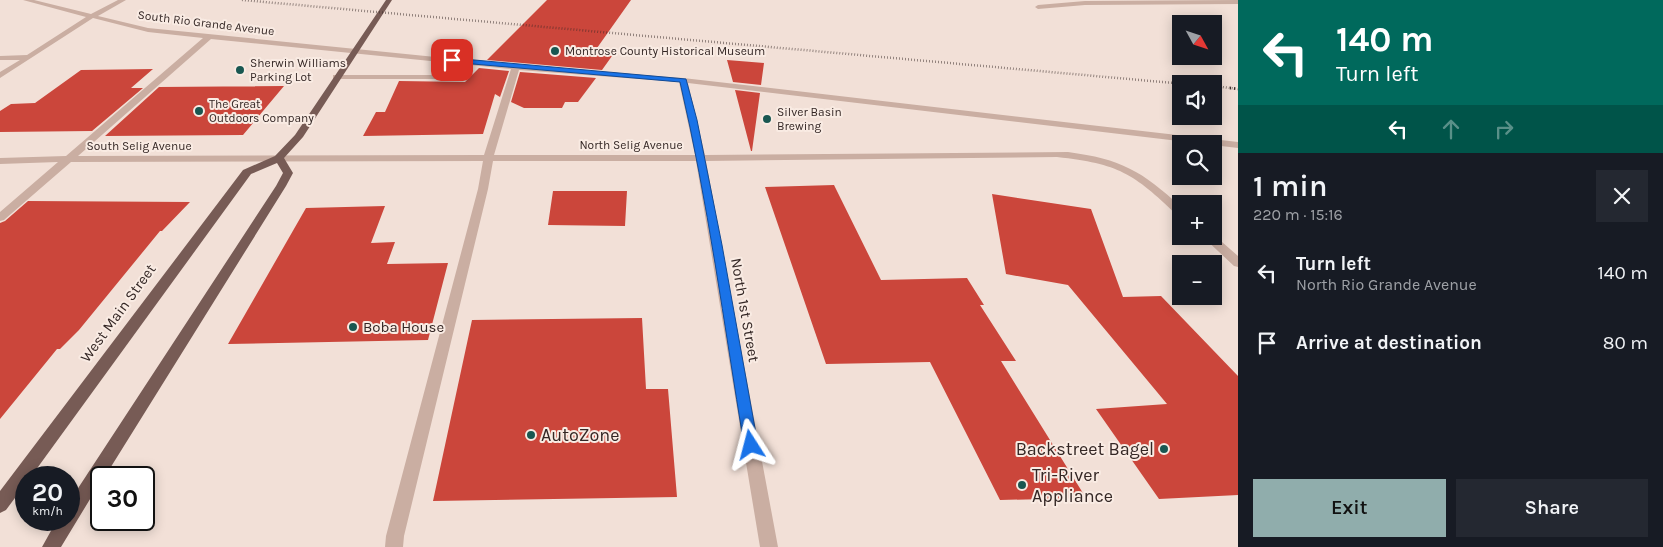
<!DOCTYPE html>
<html lang="en">
<head>
<meta charset="utf-8">
<style>
  body { margin:0; font-family:Karla,sans-serif; background:#242831; color:#f1f3f6; height:100vh; display:flex; flex-direction:column; font-size:19px; white-space:nowrap }
  * { box-sizing:border-box; margin:0 }
  p { font-size:16px; color:#9ea1a6 }
  .icon { flex:none; width:28px; height:28px; fill:none; stroke:currentColor; stroke-width:2; stroke-linecap:round; stroke-linejoin:round }
  .map { position:relative; flex:1; overflow:hidden }
  .drawer { display:flex; flex-direction:column; background:#171b24; width:425px }
  .drawer>* { flex:none }
  .top-card { background:#00695c; color:#fff; overflow:hidden }
  .needle { width:32px; rotate:130deg }
  .fabs { position:absolute; left:1172px; top:15px; display:grid; gap:10px }
  .fabs a { display:grid; place-items:center; width:50px; height:50px; border-radius:0px; background:#171b24; box-shadow:0 2px 12px #0003; font-size:25px }
  .speed { position:absolute; left:15px; top:466px; display:flex; gap:10px; font-size:25px; font-weight:700; text-align:center }
  .speed>* { display:grid; place-content:center; width:65px; height:65px; border-radius:50%; background:#171b24; box-shadow:0 2px 12px #0003; line-height:1 }
  .speed small { font-size:12px; font-weight:400 }
  .speed .limit { border:2px solid #111; border-radius:8px; background:#fff; color:#111 }
  .pin { position:absolute; display:grid; place-items:center; width:42px; height:42px; color:#fff; margin:-21px; border-radius:10px; box-shadow:0 2px 8px #0006 }
  .me { position:absolute; width:55px; margin:-28px; rotate:351deg; stroke-linejoin:round; filter:drop-shadow(0 0 4px #0008) }
  .turn { display:flex; align-items:center; gap:18px; height:105px; padding:0 15px; font-size:22px }
  .turn .icon { width:65px; height:65px; stroke-width:2.5 }
  .turn b { display:block; font-size:35px; line-height:42px }
  .lanes { display:flex; align-items:center; height:48px; padding:0 15px; background:#0003; justify-content:center; gap:25px; direction:ltr }
  .lanes .off { opacity:.35 }
  .round { display:grid; place-items:center; flex:none; width:52px; height:52px; border-radius:0px; background:#242831 }
  .summary { display:flex; align-items:center; justify-content:space-between; height:85px; padding:0 15px }
  h1 { font-size:30px; font-weight:600; line-height:38px }
  .primary-button { display:flex; gap:10px; margin-top:auto; padding:10px 15px }
  .primary-button a { flex:1; height:58px; border-radius:0px; background:#90adac; color:#111; font-size:20px; font-weight:600; line-height:58px; text-align:center }
  .primary-button a+a { background:#242831; color:#f1f3f6 }
  ul { padding:0; list-style:none }
  li { display:flex; align-items:center; gap:15px; height:70px; padding:0 15px }
  li div { flex:1 }
  li b { display:block; font-size:19px }
  li em { font-style:normal }
  main { display:flex; flex:1; min-height:0 }
  .map>svg:first-child { display:block }
  .building { fill:#cb463b }
  .lines { fill:none; stroke-linecap:round; stroke-linejoin:round }
  .minor { fill:#caaea2; fill-rule:evenodd }
  .major { fill:#775b55; fill-rule:evenodd }
  .rail-far1 { stroke:#342725; stroke-width:2.5; stroke-dasharray:0.5 2.5; stroke-linecap:butt }
  .rail { stroke:#342725; stroke-width:3; stroke-dasharray:1 3; stroke-linecap:butt }
  .route { fill:#1a73e8; stroke:#114b97 }
  .poi-dot { fill:#195751; stroke:#f9ebe3; stroke-width:2 }
  .labels { text-anchor:middle; stroke-width:4; stroke-linejoin:round; paint-order:stroke }
  .far-street-label { font-size:12px; fill:#342725; stroke:#f9ebe3 }
  .far-poi-label { font-size:12px; fill:#342725; stroke:#f9ebe3; text-anchor:start }
  .street-label { font-size:15px; fill:#342725; stroke:#f9ebe3 }
  .poi-label { font-size:15px; fill:#342725; stroke:#f9ebe3; text-anchor:start }
  .near-poi-label { font-size:18px; fill:#342725; stroke:#f9ebe3; text-anchor:start }
</style>
</head>
<body>
<main>
<div class="map">
<svg width="1238" height="547" viewBox="0 0 1238 547">
  <rect width="100%" height="100%" fill="#f2e0d7"/>
  <path class="building" d="M547 0H631L597 48 617 49 602 70 487 60Z
    M727 60 764 63 761 85 733 82Z
    M479 68 509 71 500 97 495 94 483 134 363 136 376 112H385L399 81 465 82Z
    M153 69 131 88H143L92 131 0 132V111L11 104 35 103 81 70Z
    M520 72 596 78 578 102H565L562 108H524L511 102Z
    M284 86 243 135 105 136 159 87Z
    M735 90 760 93 752 151H751Z
    M834 185 881 280 967 278 984 305H980L1016 361H1001L1086 498 1000 500 930 362 826 364 765 187Z
    M553 191H627L625 226 548 225Z
    M992 194 1091 209 1123 297 1161 296 1238 376V495L1159 499 1096 409 1167 404 1068 285 1006 274Z
    M28 201 190 202 162 231H160L79 330 60 349H57L0 419V223L5 221Z
    M385 206 371 243 395 242 387 264 448 263 428 340 228 344 306 208Z
    M642 318 646 389H668L677 497 433 501 472 320Z"/>
  <g class="lines">
    <path class="minor" d="M23 0H34L91 14 118 0H126L98 16 148 28 516 65 683 78 1238 142V148L688 83 705 155 1068 152C1121 159 1142 171 1181 207V216L1177 215C1133 173 1119 164 1057 157L706 161 778 547H760L696 161H493L488 189 404 536 403 547H385L386 536 478 189 483 161 71 162 4 220 0 221V212L58 162 0 164V158L66 156 203 38 148 32 93 18 0 78V72L20 60H0V56L27 55 86 17ZM211 39 511 69 484 155 78 156ZM519 70 679 82 695 155H494Z
      M1238 0V4L1085 5 1038 9 1035 7 1038 5 1085 1Z
      M333 75H436L440 77 436 79H333Z
      M1214 235 1238 256V267L1234 266 1202 236Z"/>
    <path class="major" d="M386 0H392L303 137 284 158 293 173 286 186 104 478H101V481L61 547H42L57 520H69V502L276 186 283 173 277 163 251 174 30 478H26V483L6 510 0 513V491L243 170 275 156 295 135Z"/>
    <path class="rail-far1" d="M242 0 1185 84
      M1214 86 1238 89"/>
    <path class="rail" d="M1230 88 1238 89"/>
  </g>
  <path class="route" d="M452 58 686 79 697 120 722 245 758 445 756 449 751 451 746 449 744 445C724 324 708 202 680 82L450 62 449 60Z"/>
  <g class="poi-dot">
    <circle cx="555" cy="51" r="5"/>
    <circle cx="240" cy="70" r="5"/>
    <circle cx="199" cy="111" r="5"/>
    <circle cx="767" cy="119" r="5"/>
    <circle cx="353" cy="327" r="5"/>
    <circle cx="531" cy="435" r="5"/>
    <circle cx="1164" cy="449" r="5"/>
    <circle cx="1022" cy="485" r="5"/>
  </g>
  <g class="labels">
    <g class="far-street-label">
      <text transform="translate(206 23) rotate(7)" y="4">South Rio Grande Avenue</text>
      <text x="631" y="149">North Selig Avenue</text>
      <text x="139" y="150">South Selig Avenue</text>
    </g>
    <g class="far-poi-label">
      <text x="565" y="55">Montrose County Historical Museum</text>
      <text x="250" y="67">Sherwin Williams<tspan x="250" dy="14">Parking Lot</tspan></text>
      <text x="209" y="108">The Great<tspan x="209" dy="14">Outdoors Company</tspan></text>
      <text x="777" y="116">Silver Basin<tspan x="777" dy="14">Brewing</tspan></text>
    </g>
    <g class="street-label">
      <text transform="translate(745 310) rotate(80)" y="5">North 1st Street</text>
      <text transform="translate(118 313) rotate(-54)" y="5">West Main Street</text>
    </g>
    <g class="poi-label">
      <text x="363" y="332">Boba House</text>
    </g>
    <g class="near-poi-label">
      <text x="541" y="441">AutoZone</text>
      <text x="1154" y="455" text-anchor="end">Backstreet Bagel</text>
      <text x="1032" y="481">Tri-River<tspan x="1032" dy="21">Appliance</tspan></text>
    </g>
  </g>
</svg>
<div class="fabs">
<a><svg class="needle" viewBox="-14 -14 28 28"><path d="M0-13l5 13h-10z" fill="#e53935"/><path d="M0 13l5-13h-10z" fill="#9ea1a6"/></svg></a>
<a><svg class="icon" aria-label="sound" viewBox="0 0 24 24"><path d="M4 9h4l5-4v14l-5-4H4zM17 9q2 3 0 6"/></svg></a>
<a><svg class="icon" aria-label="search" viewBox="0 0 24 24"><circle cx="10" cy="10" r="6"/><path d="M15 15l6 6"/></svg></a>
<a>+</a>
<a>−</a>
</div>
<div class="speed"><div>20<small>km/h</small></div><div class="limit">30</div></div>
<div class="pin" style="left:452px;top:60px;background:#d93025"><svg class="icon" aria-label="arrive" viewBox="0 0 24 24"><path d="M6 21V4h12l-3 4 3 4H6"/></svg></div>
<svg class="me" style="left:751px;top:445px" viewBox="-20 -20 40 40"><path d="M0-17L14 15 0 8-14 15z" fill="#1a73e8" stroke="#fff" stroke-width="4"/></svg>
</div>
<section class="drawer">
<div class="top-card">
<div class="turn"><svg class="icon" aria-label="left" viewBox="0 0 24 24"><path d="M17 20v-9H6M10 6l-5 5 5 5"/></svg><div><b>140 m</b>Turn left</div></div>
<div class="lanes"><svg class="icon" aria-label="left" viewBox="0 0 24 24"><path d="M17 20v-9H6M10 6l-5 5 5 5"/></svg><svg class="icon off" aria-label="ahead" viewBox="0 0 24 24"><path d="M12 20V5M6 11l6-6 6 6"/></svg><svg class="icon off" aria-label="right" viewBox="0 0 24 24"><path d="M7 20v-9h11M14 6l5 5-5 5"/></svg></div>
</div>
<div class="summary"><div><h1>1 min</h1><p>220 m · 15:16</p></div><a class="round"><svg class="icon" aria-label="close" viewBox="0 0 24 24"><path d="M6 6l12 12M18 6L6 18"/></svg></a></div>
<ul>
<li><svg class="icon" aria-label="left" viewBox="0 0 24 24"><path d="M17 20v-9H6M10 6l-5 5 5 5"/></svg><div><b>Turn left</b><p>North Rio Grande Avenue</p></div><em>140 m</em></li>
<li><svg class="icon" aria-label="arrive" viewBox="0 0 24 24"><path d="M6 21V4h12l-3 4 3 4H6"/></svg><div><b>Arrive at destination</b></div><em>80 m</em></li>
</ul>
<div class="primary-button"><a>Exit</a><a>Share</a></div>
</section>
</main>
</body>
</html>
